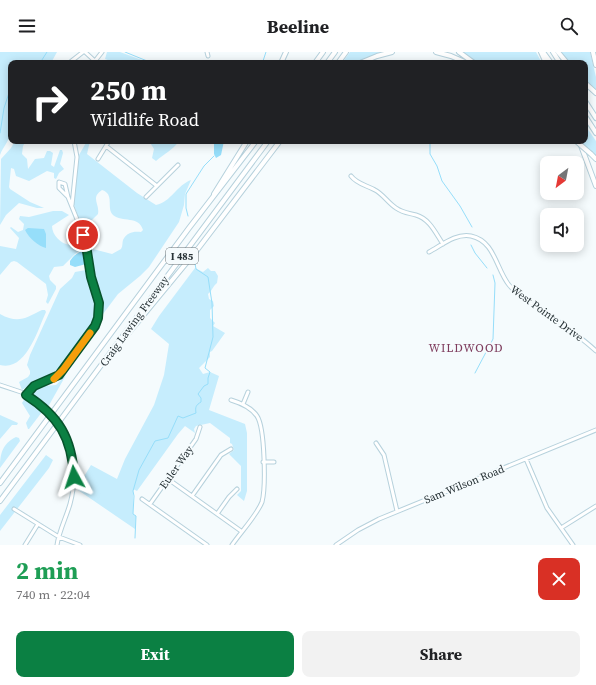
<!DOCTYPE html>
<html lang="en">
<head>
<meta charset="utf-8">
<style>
  body { margin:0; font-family:"Source Serif 4",serif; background:#f2f2f2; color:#202124; height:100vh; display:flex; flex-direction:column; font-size:15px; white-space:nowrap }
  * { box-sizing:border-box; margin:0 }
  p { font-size:13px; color:#757577 }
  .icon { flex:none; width:22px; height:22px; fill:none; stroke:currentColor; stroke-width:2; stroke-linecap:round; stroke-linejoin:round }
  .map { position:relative; height:493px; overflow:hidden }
  .details { display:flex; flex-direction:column; background:#fff; flex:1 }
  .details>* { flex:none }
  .guide { position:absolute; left:8px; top:8px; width:580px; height:84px; border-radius:8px; box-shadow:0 2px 10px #0003; background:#202124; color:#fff; overflow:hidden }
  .needle { width:26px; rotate:212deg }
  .controls { position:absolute; left:540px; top:104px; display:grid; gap:8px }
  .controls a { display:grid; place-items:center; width:44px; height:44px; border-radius:8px; background:#fff; box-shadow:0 2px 10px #0003; font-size:20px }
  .pin { position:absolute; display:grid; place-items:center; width:34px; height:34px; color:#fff; margin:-17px; border:2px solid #fff; border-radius:50%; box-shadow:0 1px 4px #0007 }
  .me { position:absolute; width:44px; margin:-22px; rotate:355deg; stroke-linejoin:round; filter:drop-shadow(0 0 3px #0008) }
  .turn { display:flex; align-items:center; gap:14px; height:84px; padding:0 16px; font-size:18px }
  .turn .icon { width:52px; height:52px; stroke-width:2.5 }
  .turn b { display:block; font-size:28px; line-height:34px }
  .round { display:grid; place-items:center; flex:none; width:42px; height:42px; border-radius:8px; background:#f2f2f2 }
  .headline { display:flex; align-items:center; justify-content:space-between; height:68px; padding:0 16px }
  h1 { font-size:24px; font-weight:700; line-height:30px; color:#1e9e55 }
  .primary-button { display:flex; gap:8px; margin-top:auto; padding:8px 16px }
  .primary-button a { flex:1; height:46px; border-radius:8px; background:#0b8043; color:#fff; font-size:16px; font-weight:700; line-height:46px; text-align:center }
  .primary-button a+a { background:#f2f2f2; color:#202124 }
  header { display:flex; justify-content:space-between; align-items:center; height:52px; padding:0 16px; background:#fff; font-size:18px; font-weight:700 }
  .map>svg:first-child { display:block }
  .green { fill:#c6edfd }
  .water { fill:#96defa }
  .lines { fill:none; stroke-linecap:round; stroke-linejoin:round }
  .stream { stroke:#96defa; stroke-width:1 }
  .minor-casing { stroke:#b6d1dc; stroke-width:5 }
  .highway-casing { stroke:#b6d1dc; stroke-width:6 }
  .minor { stroke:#fff; stroke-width:3 }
  .highway { stroke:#fff; stroke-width:4 }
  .minor-bridge-casing { stroke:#b6d1dc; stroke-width:5; stroke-linecap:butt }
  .highway-bridge-casing { stroke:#b6d1dc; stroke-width:6; stroke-linecap:butt }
  .minor-bridge { stroke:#fff; stroke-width:3 }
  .highway-bridge { stroke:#fff; stroke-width:4 }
  .route-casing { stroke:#07532c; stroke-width:10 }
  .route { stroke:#0b8043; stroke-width:7 }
  .slow { stroke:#f59e0b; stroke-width:7 }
  .labels { text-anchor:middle; stroke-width:4; stroke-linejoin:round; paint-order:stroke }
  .shield { fill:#f5fbfd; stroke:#666f72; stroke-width:1 }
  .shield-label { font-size:10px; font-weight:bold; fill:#283337 }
  .street-label { font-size:11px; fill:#283337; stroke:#f5fbfd }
  .neighbourhood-label { font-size:12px; letter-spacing:1px; fill:#7e3c5d; stroke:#f5fbfd }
</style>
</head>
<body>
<header><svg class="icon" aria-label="menu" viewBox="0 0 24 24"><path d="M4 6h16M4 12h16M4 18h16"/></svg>Beeline<svg class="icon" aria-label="search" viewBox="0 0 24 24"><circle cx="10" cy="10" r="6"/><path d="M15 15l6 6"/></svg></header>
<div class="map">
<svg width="596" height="493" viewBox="0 0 596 493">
  <rect width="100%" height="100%" fill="#f5fbfd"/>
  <path class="green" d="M0 0H57L51 11H11V81C9 89 3 95 0 103Z
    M107 0H120L150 11H116L105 7Z
    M350 0H386L357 11H342Z
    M462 0H536L542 11H477Z
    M560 0H590L596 25V40L585 29V11H568Z
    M585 73 596 89V104L581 91V89H585Z
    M15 89H26L23 94 22 102 27 107 28 117 35 107 44 106 47 99H50L53 101 51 113 54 115 60 98H62L63 101 60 112 64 117 59 121 56 127 54 126V121L47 119 29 129 16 124 14 117 11 116 9 135 10 137 30 150 44 156H37L19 151 6 163 0 173 1 107 11 96Z
    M87 89H90L87 102 137 141 156 153C171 150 177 133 191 128L185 142 184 153 179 170 149 215 140 224 118 242 103 262 93 223 89 199 93 197 112 202 121 197C123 194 122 191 123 188 127 180 134 179 141 180L143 178C139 163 122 171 113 163 106 156 115 142 102 138 90 146 100 152 98 162L84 176 82 175 74 153V143L79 103Z
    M149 89H179C172 99 165 101 156 109L152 106 154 97Z
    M53 159H62L69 163 52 174C52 183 61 192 70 193 75 193 78 191 83 194L82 197 75 202 63 214 54 215 49 224 50 228 56 234V237L48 252 46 250 48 243 46 232 17 210 14 209 11 210 0 223V194L16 197 19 186 10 176 11 175 18 180 23 178 24 172 19 167 20 164 29 165Z
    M195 216 203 220 208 216 211 219H215L218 224 217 231C213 234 212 239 208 242L209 247 213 249 214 254 210 258V266L215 271 213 274 225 281 212 299 210 300V305L199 316 203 322 210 320 219 324 209 358 245 372 247 381V439L244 449 237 443 241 439V414L229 402 234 398 232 392 230 391V386L210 371 196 374 194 377 195 381 185 374 178 382 137 439 133 437V462L136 464 135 477 78 438 80 431 91 413 117 427 125 407 154 353 164 323 169 292 151 277 159 264Z
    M86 218 96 253 92 271 65 309 50 325 35 330 22 338 19 330 28 325 30 322V319L27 313 30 303 60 237 72 226 75 220Z
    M42 258H45L46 260C38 277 26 320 0 313V262C18 272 26 266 42 258Z
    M66 323 48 355 32 345 33 339 43 334 56 333Z
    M25 346 42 360 29 377H28L26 371 30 364 22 351Z
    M0 363 18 371 17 373H12L0 387Z
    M16 385 19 386 20 389 0 416C0 402 2 392 16 385Z
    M46 403 53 408 49 416 0 479V463Z"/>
  <path class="water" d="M214 89H224L221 103 216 106 214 102Z
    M28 176 44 177 46 182V196C38 194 29 186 25 178Z
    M85 198 86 212 75 215 70 213V209C73 204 79 199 85 198Z"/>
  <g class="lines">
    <path class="stream" d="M125 0 152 11
      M433 9V11
      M40 11 47 0
      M259 11 263 9 266 0
      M0 81 4 56 11 35
      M430 89V102L437 114 442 129 460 154 472 175
      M188 164 186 156V142L204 114 214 104
      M471 193 475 201 487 216
      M475 321 493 287 495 231 493 223
      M135 486 136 464 133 462 134 444 133 439 139 418 155 389 168 386 178 364 183 366 196 361C195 355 196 353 201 350V346L198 342 204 334 208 332V326L210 320 205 316 213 285 212 251 208 225 196 217 194 206"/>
    <g class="minor-casing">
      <path id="minor" d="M85 0 97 11
        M207 0 208 4
        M95 9 102 0
        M69 11 83 0
        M106 94 157 134
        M98 107 109 89
        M351 124C357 132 366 133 375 138 383 142 388 151 396 156 403 161 409 161 416 163 430 167 436 182 443 192
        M146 145 178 113
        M72 153 77 105 74 89
        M429 200C442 193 456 181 471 184 495 189 496 217 509 233 517 243 529 250 540 257 559 270 579 283 596 299
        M0 333 21 340 44 355
        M26 343 35 334 59 323 92 279 98 266 99 257 98 244 91 225 85 187 68 145 59 136V130L65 132 68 145
        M231 348C241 351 251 355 257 364 265 376 266 435 262 450 257 463 240 481 232 493
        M243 352 248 340
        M376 391 384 403 397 459
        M526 407 547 456 573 493
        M263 410H274
        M168 427 241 479
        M192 444 221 403 231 397
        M142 447 207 493
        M150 452 196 387 200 375
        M14 457 59 485 80 493
        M217 462 229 445 237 437
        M561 476 596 454
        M25 493 38 472
        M57 493C59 479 66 466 70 452 76 430 76 403 65 383
        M336 493 358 478 379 467 596 378"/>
    </g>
    <g class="highway-casing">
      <path id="highway" d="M436 0 451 4 467 11
        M459 0 474 11
        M541 0 546 11
        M543 0 551 11
        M553 0 560 11
        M558 0 567 11
        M593 0 596 13
        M281 11 286 0
        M315 11 323 0
        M327 11 335 0
        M338 11 346 0
        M360 11 377 4 392 0
        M585 31 596 41
        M585 49 596 66
        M585 64 596 81
        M580 91 596 134
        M591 102 596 107
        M214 142 247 89
        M117 295 197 198 280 89
        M0 431 189 176 256 89
        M0 449 268 89"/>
    </g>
    <use href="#minor" class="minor"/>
    <use href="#highway" class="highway"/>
    <g class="minor-bridge-casing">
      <path id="minor-bridge" d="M44 355 60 373 65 383"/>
    </g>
    <g class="highway-bridge-casing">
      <path id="highway-bridge" d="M576 89 591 102"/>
    </g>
    <use href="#minor-bridge" class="minor-bridge"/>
    <use href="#highway-bridge" class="highway-bridge"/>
  </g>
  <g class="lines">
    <g class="route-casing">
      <path id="route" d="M74 425C72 386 59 364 26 343L34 334 59 323 95 274 98 266 99 251 91 225 86 193 83 183"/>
    </g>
    <use href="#route" class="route"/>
    <path class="slow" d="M54 327 63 318 90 281"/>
  </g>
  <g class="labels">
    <rect class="shield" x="166" y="196" width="32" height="16" rx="3"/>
    <g class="shield-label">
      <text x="182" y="208">I 485</text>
    </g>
    <g class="street-label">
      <text transform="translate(547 261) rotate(36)" y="4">West Pointe Drive</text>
      <text transform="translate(134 269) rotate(-54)" y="4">Craig Lawing Freeway</text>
      <text transform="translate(176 415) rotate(-55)" y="4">Euler Way</text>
      <text transform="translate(464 432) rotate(-22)" y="4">Sam Wilson Road</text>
    </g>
    <g class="neighbourhood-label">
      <text x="466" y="300">WILDWOOD</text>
    </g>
  </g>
</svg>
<div class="controls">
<a><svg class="needle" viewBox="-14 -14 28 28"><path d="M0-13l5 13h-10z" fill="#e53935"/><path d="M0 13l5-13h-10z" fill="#757577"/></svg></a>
<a><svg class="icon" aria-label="sound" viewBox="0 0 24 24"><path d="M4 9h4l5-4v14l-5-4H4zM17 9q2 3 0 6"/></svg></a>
</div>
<div class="pin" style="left:83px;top:183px;background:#d93025"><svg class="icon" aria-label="arrive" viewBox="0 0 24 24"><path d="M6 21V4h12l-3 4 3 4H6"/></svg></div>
<svg class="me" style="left:74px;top:425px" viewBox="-20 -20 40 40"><path d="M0-17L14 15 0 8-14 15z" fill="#0b8043" stroke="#fff" stroke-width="4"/></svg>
<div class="guide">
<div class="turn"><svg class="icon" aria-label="right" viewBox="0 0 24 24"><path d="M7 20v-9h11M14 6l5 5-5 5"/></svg><div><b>250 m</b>Wildlife Road</div></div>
</div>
</div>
<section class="details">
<div class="headline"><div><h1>2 min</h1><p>740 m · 22:04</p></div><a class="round" style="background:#d93025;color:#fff"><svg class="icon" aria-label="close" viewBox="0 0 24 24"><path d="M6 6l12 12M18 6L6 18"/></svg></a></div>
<div class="primary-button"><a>Exit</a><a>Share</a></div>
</section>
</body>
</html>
